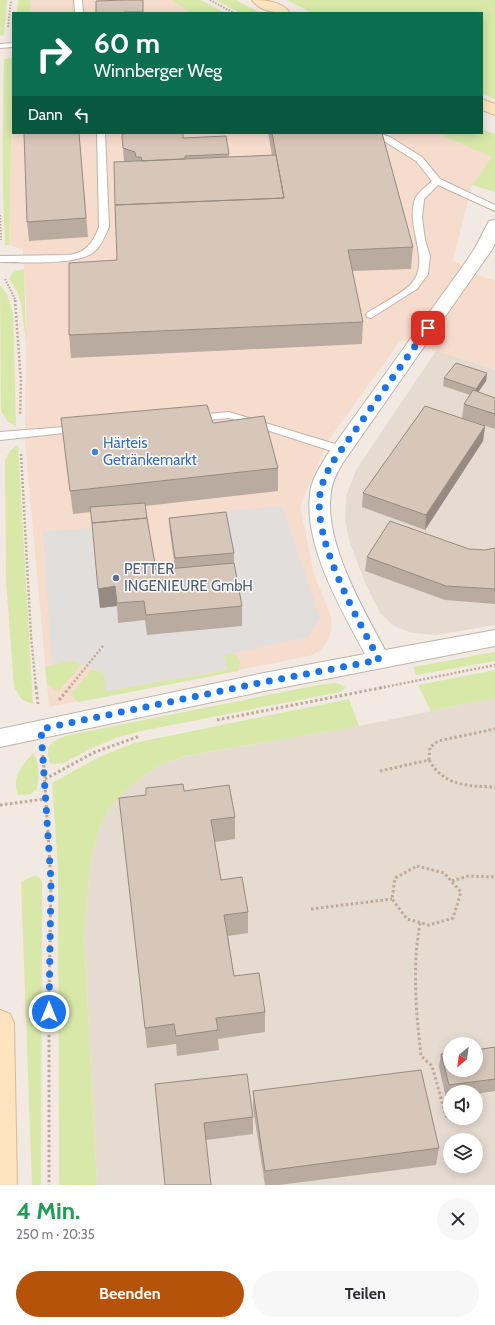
<!DOCTYPE html>
<html lang="de">
<head>
<meta charset="utf-8">
<style>
  body { margin:0; font-family:Cabin,sans-serif; background:#f7f7f7; color:#2b2b33; height:100vh; display:flex; flex-direction:column; font-size:15px; white-space:nowrap }
  * { box-sizing:border-box; margin:0 }
  p { font-size:13px; color:#7c7c81 }
  .icon { flex:none; width:22px; height:22px; fill:none; stroke:currentColor; stroke-width:2; stroke-linecap:round; stroke-linejoin:round }
  .map { position:relative; height:1185px; overflow:hidden }
  .panel { display:flex; flex-direction:column; background:#fff; flex:1 }
  .panel>* { flex:none }
  .hud { position:absolute; left:12px; top:12px; width:471px; height:122px; border-radius:0px; box-shadow:0 2px 10px #0003; background:#0b6e4f; color:#fff; overflow:hidden }
  .needle { width:26px; rotate:209deg }
  .buttons { position:absolute; left:443px; top:1037px; display:grid; gap:8px }
  .buttons a { display:grid; place-items:center; width:40px; height:40px; border-radius:50%; background:#fff; box-shadow:0 2px 10px #0003; font-size:20px }
  .pin { position:absolute; display:grid; place-items:center; width:34px; height:34px; color:#fff; margin:-17px; border-radius:8px; box-shadow:0 2px 6px #0006 }
  .me { position:absolute; width:44px; margin:-22px; rotate:0deg; stroke-linejoin:round; filter:drop-shadow(0 0 3px #0008) }
  .turn { display:flex; align-items:center; gap:14px; height:84px; padding:0 16px; font-size:18px }
  .turn .icon { width:52px; height:52px; stroke-width:2.5 }
  .turn b { display:block; font-size:28px; line-height:34px }
  .then { display:flex; align-items:center; height:38px; padding:0 16px; background:#0003; gap:8px; font-size:15px }
  .round { display:grid; place-items:center; flex:none; width:42px; height:42px; border-radius:21px; background:#f7f7f7 }
  .head { display:flex; align-items:center; justify-content:space-between; height:68px; padding:0 16px }
  h1 { font-size:24px; font-weight:700; line-height:30px; color:#1e9e55 }
  .cta { display:flex; gap:8px; margin-top:auto; padding:8px 16px }
  .cta a { flex:1; height:46px; border-radius:24px; background:#b45309; color:#fff; font-size:16px; font-weight:700; line-height:46px; text-align:center }
  .cta a+a { background:#f7f7f7; color:#2b2b33 }
  .map>svg:first-child { display:block }
  .residential { fill:#e6dbd0; fill-rule:evenodd }
  .commercial { fill:#f6dccc }
  .green { fill:#d7e8a9 }
  .parking { fill:#e2dedb }
  .lines { fill:none; stroke-linecap:round; stroke-linejoin:round }
  .lane-casing { stroke:#c0b3a8; stroke-width:2 }
  .street-casing { stroke:#c0b3a8; stroke-width:2 }
  .secondary-casing { stroke:#d7b992; stroke-width:2 }
  .path-far2 { stroke:#c0a996; stroke-width:2; stroke-dasharray:1.5 1.5; stroke-linecap:butt }
  .path-far1 { stroke:#c0a996; stroke-width:2.5; stroke-dasharray:2 2; stroke-linecap:butt }
  .path { stroke:#c0a996; stroke-width:3; stroke-dasharray:2.5 2.5; stroke-linecap:butt }
  .lane { fill:#fff; fill-rule:evenodd }
  .street { fill:#fff; fill-rule:evenodd }
  .secondary { fill:#ffe4bf; fill-rule:evenodd }
  .wall { fill:#b9aba0 }
  .shaded-wall { fill:#968b82 }
  .building { fill:#d7c7ba; stroke:#968b82 }
  .route { stroke:#1a73e8; stroke-width:7; stroke-dasharray:0 12.6 }
  .shop-dot { fill:#3f7fe0; stroke:#fff; stroke-width:1.5 }
  .service-dot { fill:#5c6f8a; stroke:#fff; stroke-width:1.5 }
  .labels { text-anchor:middle; stroke-width:3; stroke-linejoin:round; paint-order:stroke }
  .shop-label { font-size:15px; fill:#366cbe; stroke:#fff; text-anchor:start }
  .service-label { font-size:15px; fill:#4e5e75; stroke:#fff; text-anchor:start }
</style>
</head>
<body>
<div class="map">
<svg width="495" height="1185" viewBox="0 0 495 1185">
  <rect width="100%" height="100%" fill="#f2eae2"/>
  <path class="residential" d="M436 351 495 369V625L436 635 412 633 394 626 380 613 366 585 350 543 345 521 346 496 356 470Z
    M495 698V1185H97L84 933 91 859 99 829 110 807 131 785 159 765 187 756 359 726ZM450 1044H476V1070H450ZM450 1092H476V1118H450ZM450 1140H476V1166H450Z"/>
  <path class="commercial" d="M30 0H171L191 13H31Z
    M13 59V133H436L493 157 472 185 453 260 483 277 495 280V369L401 340 328 441 300 506 314 574 331 616 332 629 328 640 322 649 310 656 49 707 25 442 26 305 23 250 9 245Z"/>
  <path class="green" d="M0 0H7L4 36 0 35Z
    M18 0H30L31 13H17Z
    M171 0H201L225 13H191Z
    M216 0H236L260 13H240Z
    M287 0H495V99L482 93V13H312Z
    M13 58 9 245H5C2 183 2 121 4 59Z
    M482 129 495 134V192L472 185 492 157 436 133H482Z
    M24 269 26 343 21 303 17 291 9 279 13 272Z
    M0 285 7 294 13 313 16 426 8 422 1 411Z
    M18 445 33 704 22 700 14 687 6 580 5 459 11 450Z
    M495 652V661L416 675 413 667Z
    M230 653C240 656 242 663 238 671L79 702 73 698 72 692 92 669 105 674 107 691 228 670 224 655Z
    M71 660 82 664 58 692 47 685 45 667Z
    M495 670V698L431 711 418 685Z
    M337 683 344 686 345 688 340 692 141 731 116 738 90 749 64 763 54 764 50 763C43 745 53 740 69 735L323 684Z
    M349 699 359 726 186 756 159 765 131 785 110 807 99 829 91 859 84 933 97 1185H59L58 869 52 783 101 756 134 743Z
    M33 753C40 761 39 779 37 789L31 794 18 795C11 778 22 765 33 753Z
    M36 875 40 878 42 882 41 1185H32L21 882Z"/>
  <path class="parking" d="M282 506 320 618 308 637 224 655 228 669 106 691 104 674 71 660 52 665 43 531 93 528 100 608 117 606 119 623 145 620 147 635 241 626 225 511Z"/>
  <g class="lines">
    <g class="lane-casing">
      <path id="lane" d="M74 0H82L83 13H75Z
        M13 43V47L0 48V44Z
        M97 133H105L109 227C105 235 102 245 95 251 79 266 23 262 0 262V256L70 255C87 252 93 242 99 227Z
        M365 133H378L390 137 422 157 440 179 495 205V211L438 185 424 199 422 218 425 240 430 256 428 274 417 289 371 318 367 317 366 315 367 313C378 306 403 293 411 284 432 261 405 228 415 199 418 192 427 186 432 181L416 161 384 141 366 135Z
        M229 412 345 447 346 450 345 453 341 454 229 418 196 421 192 420 191 418 192 416 196 415Z
        M78 426 82 427 83 429 82 431 0 440V432Z"/>
    </g>
    <g class="street-casing">
      <path id="street" d="M495 220V243L493 248 342 464C337 473 332 482 331 492 323 541 363 608 385 650L495 630V646L264 691 0 747V729L264 673 365 654C341 609 304 547 310 494 311 480 320 467 327 455L465 263 475 248 489 221Z"/>
    </g>
    <g class="secondary-casing">
      <path id="secondary" d="M252 0C265 0 282 1 290 13 277 13 260 12 252 0Z
        M482 99 495 104V115L482 110Z
        M0 1010 10 1014 14 1023 17 1185H0Z"/>
    </g>
    <path class="path-far2" d="M210 0 234 13
      M8 27 11 0
      M0 215 1 240
      M5 279 16 301"/>
    <path class="path-far1" d="M15 300 21 382 20 415
      M21 454 31 636 36 688
      M69 688 103 646
      M380 688 495 665"/>
    <path class="path" d="M36 687 38 704
      M59 700 70 687
      M217 720 385 687
      M43 755 51 881 49 997V1185
      M429 760C444 786 467 786 495 787
      M380 771 429 760 430 747 438 741 495 729
      M45 779 95 752 140 736
      M0 805 45 799
      M417 866 444 873 461 892 453 918 429 925 407 919 392 899 395 878Z
      M452 881 468 876 495 877
      M311 909 392 899
      M420 923C412 968 416 1011 421 1056L432 1066 446 1116 450 1115"/>
    <use href="#lane" class="lane"/>
    <use href="#street" class="street"/>
    <use href="#secondary" class="secondary"/>
  </g>
  <path class="wall" d="M143 0V13H96Z
    M79 133 88 237 29 241 27 222Z
    M125 133H186H183V138L229 154V157L272 155 268 133H382L413 247 411 269 352 271 363 322 362 344 71 358 69 335 117 260 124 161 122 135Z
    M487 373 486 381 478 392 495 398V429L462 418 464 404 470 395 443 386 444 378Z
    M61 418 213 423 278 468V491L145 506 156 570 175 568 170 532 169 518 234 553V563L242 606V626L147 635 145 620 118 623 117 606 100 608 91 512 73 514Z
    M485 426 483 441 425 530 362 507 363 493Z
    M495 548V604L445 600 365 571 367 557 469 549 485 550Z
    M184 791 235 817V839L215 842 221 880 248 912V933L228 936 234 976 265 1012V1032L218 1039 219 1050 177 1056 176 1044 147 1048 119 798Z
    M495 1047V1091L476 1094V1092H450V1097L446 1098 439 1067 441 1054Z
    M155 1084 253 1117V1134L206 1140Z
    M253 1091 439 1148 436 1165 279 1185H265L253 1108Z"/>
  <path class="shaded-wall" d="M487 373 486 381 475 397 476 389Z
    M485 426 483 441 425 530 426 515Z
    M115 586 117 606 100 608 98 589Z"/>
  <path class="building" d="M125 0H143V12H124V13H96V1Z
    M24 133H79L86 218 27 222Z
    M125 133H183V138L226 136 229 154 185 156V159L142 161 141 157H136L135 152 123 148 122 135Z
    M272 133H382L413 247 348 250 363 322 69 335V263L117 260 115 205 284 198Z
    M276 155 284 198 115 205 114 162Z
    M456 363 487 373 476 389 444 378Z
    M473 390 495 398V414L464 404Z
    M207 405 213 423 264 416 278 468 70 491 61 418Z
    M425 406 485 426 426 515 363 493Z
    M145 503 147 518 92 523 90 507Z
    M226 512 234 553 175 558 169 518Z
    M147 518 156 570 234 563 242 606 146 615 144 601 117 603 115 586 98 589 92 523Z
    M390 521 469 549 485 550 495 548V589L446 586 367 557Z
    M183 784 184 791 229 785 235 817 211 820 221 880 242 877 248 912 224 915 234 976 259 973 265 1012 216 1018 218 1030 176 1036 174 1024 145 1028 119 798 146 795V788Z
    M495 1047V1079L449 1085 441 1054 450 1053V1070H476V1050Z
    M421 1070 439 1148 265 1171 253 1091Z
    M247 1074 253 1117 204 1123 211 1185H165L155 1084Z"/>
  <g class="lines">
    <path class="route" d="M49 1012 51 881 41 729 264 682 379 660C357 617 313 542 320 494 322 481 328 470 334 460L428 328"/>
  </g>
  <circle class="shop-dot" cx="95" cy="452" r="4"/>
  <circle class="service-dot" cx="116" cy="578" r="4"/>
  <g class="labels">
    <g class="shop-label">
      <text x="103" y="448">Härteis<tspan x="103" dy="17">Getränkemarkt</tspan></text>
    </g>
    <g class="service-label">
      <text x="124" y="574">PETTER<tspan x="124" dy="17">INGENIEURE GmbH</tspan></text>
    </g>
  </g>
</svg>
<div class="buttons">
<a><svg class="needle" viewBox="-14 -14 28 28"><path d="M0-13l5 13h-10z" fill="#e53935"/><path d="M0 13l5-13h-10z" fill="#7c7c81"/></svg></a>
<a><svg class="icon" aria-label="sound" viewBox="0 0 24 24"><path d="M4 9h4l5-4v14l-5-4H4zM17 9q2 3 0 6"/></svg></a>
<a><svg class="icon" aria-label="layers" viewBox="0 0 24 24"><path d="M12 4l9 5-9 5-9-5zM3 14l9 5 9-5"/></svg></a>
</div>
<div class="pin" style="left:428px;top:328px;background:#d93025"><svg class="icon" aria-label="arrive" viewBox="0 0 24 24"><path d="M6 21V4h12l-3 4 3 4H6"/></svg></div>
<svg class="me" style="left:49px;top:1012px" viewBox="-20 -20 40 40"><circle r="17" fill="#1a73e8" stroke="#fff" stroke-width="3"/><path d="M0-11L8 9 0 5-8 9z" fill="#fff"/></svg>
<div class="hud">
<div class="turn"><svg class="icon" aria-label="right" viewBox="0 0 24 24"><path d="M7 20v-9h11M14 6l5 5-5 5"/></svg><div><b>60 m</b>Winnberger Weg</div></div>
<div class="then">Dann<svg class="icon" aria-label="left" viewBox="0 0 24 24"><path d="M17 20v-9H6M10 6l-5 5 5 5"/></svg></div>
</div>
</div>
<section class="panel">
<div class="head"><div><h1>4 Min.</h1><p>250 m · 20:35</p></div><a class="round"><svg class="icon" aria-label="close" viewBox="0 0 24 24"><path d="M6 6l12 12M18 6L6 18"/></svg></a></div>
<div class="cta"><a>Beenden</a><a>Teilen</a></div>
</section>
</body>
</html>
